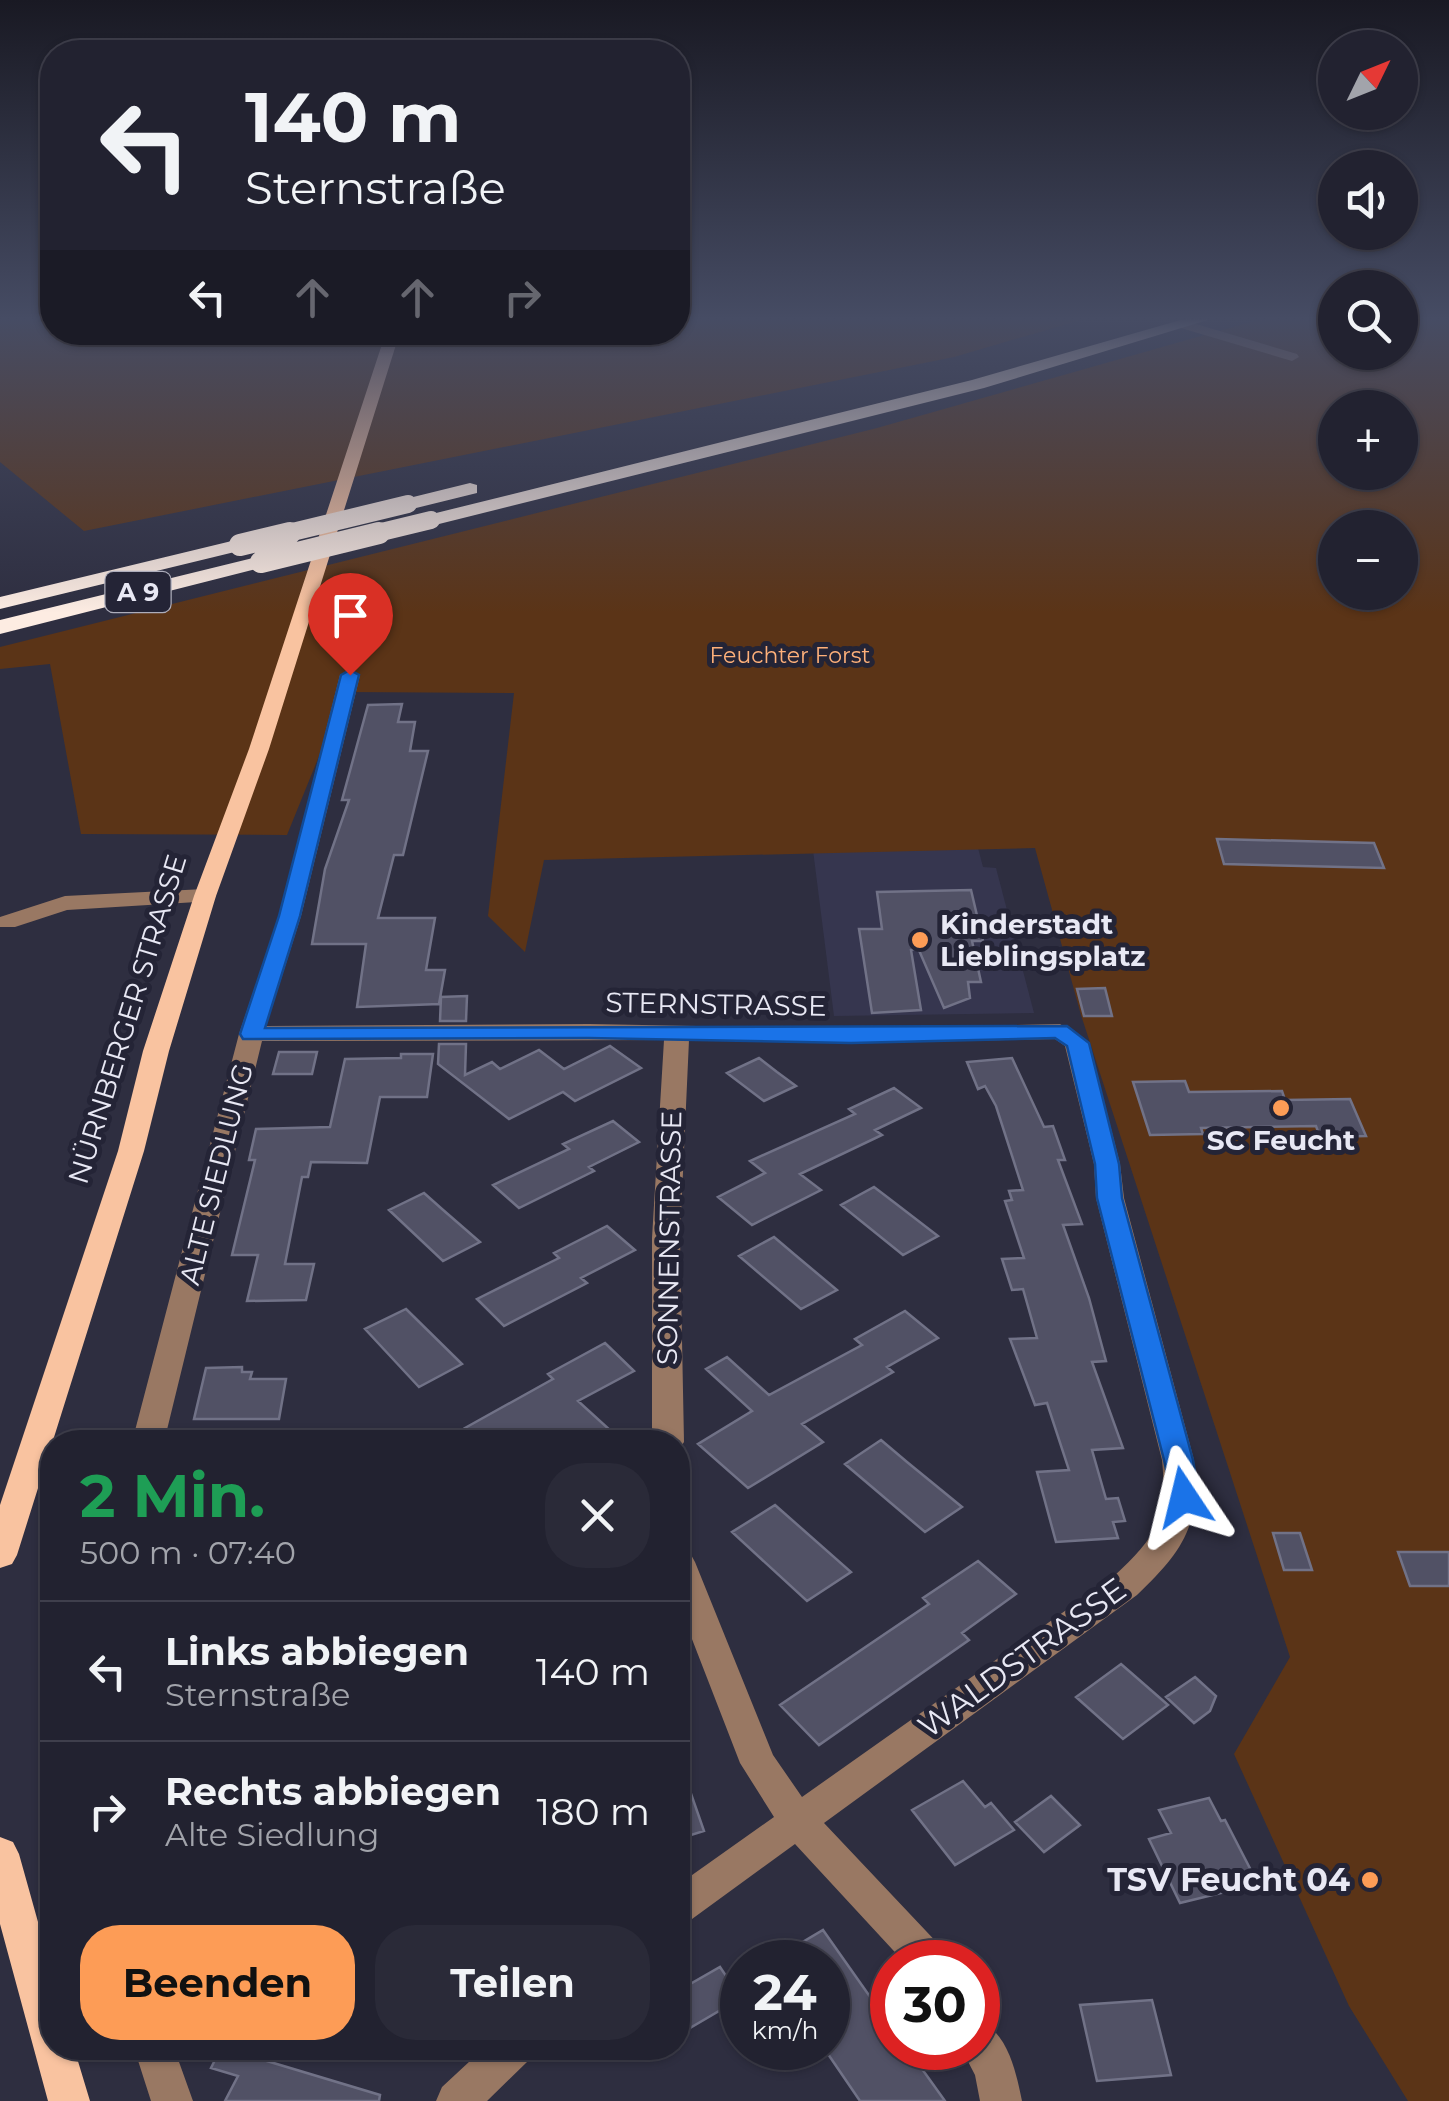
<!DOCTYPE html>
<html lang="de">
<head>
<meta charset="utf-8">
<style>
  body { margin:0; font-family:Montserrat,sans-serif; background:#2a2a38; color:#f1f3f6; height:100vh; display:flex; flex-direction:column; font-size:38px; white-space:nowrap }
  * { box-sizing:border-box; margin:0 }
  p { font-size:32px; color:#a2a4ab }
  .icon { flex:none; width:55px; height:55px; fill:none; stroke:currentColor; stroke-width:2; stroke-linecap:round; stroke-linejoin:round }
  .map { position:relative; flex:1; overflow:hidden }
  .drawer { position:absolute; left:40px; top:1430px; width:650px; height:630px; display:flex; flex-direction:column; background:#222230; border-radius:40px; box-shadow:0 2px 8px #0004,0 0 0 2px #3f3f4c }
  .drawer>* { flex:none }
  .guide { position:absolute; left:40px; top:40px; width:650px; height:305px; border-radius:40px; box-shadow:0 2px 8px #0004,0 0 0 2px #3f3f4c; background:#222230; color:#f1f3f6; overflow:hidden }
  .needle { width:65px; rotate:47deg }
  .fabs { position:absolute; left:1318px; top:30px; display:grid; gap:20px }
  .fabs a { display:grid; place-items:center; width:100px; height:100px; border-radius:50%; background:#222230; box-shadow:0 2px 8px #0004,0 0 0 2px #3f3f4c; font-size:50px }
  .speed { position:absolute; left:720px; top:1940px; display:flex; gap:20px; font-size:50px; font-weight:700; text-align:center }
  .speed>* { display:grid; place-content:center; width:130px; height:130px; border-radius:50%; background:#222230; box-shadow:0 2px 8px #0004,0 0 0 2px #3f3f4c; line-height:1 }
  .speed small { font-size:25px; font-weight:400 }
  .speed .limit { border:15px solid #d22; background:#fff; color:#111 }
  .pin { position:absolute; display:grid; place-items:center; width:85px; height:85px; color:#fff; margin:-102px -42px; border-radius:50% 50% 50% 0; rotate:-45deg; box-shadow:0 0 10px #0007 }
  .pin .icon { rotate:45deg }
  .me { position:absolute; width:110px; margin:-55px; rotate:350deg; stroke-linejoin:round; filter:drop-shadow(0 0 8px #0008) }
  .turn { display:flex; align-items:center; gap:35px; height:210px; padding:0 40px; font-size:45px }
  .turn .icon { width:130px; height:130px; stroke-width:2.5 }
  .turn b { display:block; font-size:70px; line-height:85px }
  .lanes { display:flex; align-items:center; height:95px; padding:0 40px; background:#0003; justify-content:center; gap:50px; direction:ltr }
  .lanes .off { opacity:.35 }
  .round { display:grid; place-items:center; flex:none; width:105px; height:105px; border-radius:40px; background:#2a2a38 }
  .headline { display:flex; align-items:center; justify-content:space-between; height:170px; padding:0 40px }
  h1 { font-size:60px; font-weight:700; line-height:75px; color:#1e9e55 }
  .action { display:flex; gap:20px; margin-top:auto; padding:20px 40px }
  .action a { flex:1; height:115px; border-radius:40px; background:#fd9c56; color:#111; font-size:40px; font-weight:700; line-height:115px; text-align:center }
  .action a+a { background:#2a2a38; color:#f1f3f6 }
  ul { padding:0; list-style:none }
  li { display:flex; align-items:center; gap:30px; height:140px; padding:0 40px; border-top:2px solid #3f3f4c }
  li div { flex:1 }
  li b { display:block; font-size:38px }
  li em { font-style:normal }
  .map>svg:first-child { display:block }
  .built { fill:#36364f }
  .green { fill:#5b3417; fill-rule:evenodd }
  .building { fill:#515165; stroke:#717287; stroke-width:2.5 }
  .lines { fill:none; stroke-linecap:round; stroke-linejoin:round }
  .minor { fill:#997863; fill-rule:evenodd }
  .major { fill:#f9c3a0; fill-rule:evenodd }
  .highway { fill:#fdece2; fill-rule:evenodd }
  .highway-bridge-far1 { stroke:#fdece2; stroke-width:18 }
  .highway-bridge { stroke:#fdece2; stroke-width:22 }
  .route { fill:#1a73e8; stroke:#114b97; stroke-width:2.5 }
  .poi-dot { fill:#fd9c56; stroke:#242436; stroke-width:4 }
  .labels { text-anchor:middle; stroke-width:10; stroke-linejoin:round; paint-order:stroke }
  .far-park-label { font-size:22px; fill:#feb07a; stroke:#242436 }
  .shield { fill:#242436; stroke:#adadbb; stroke-width:2.5 }
  .shield-label { font-size:25px; font-weight:bold; fill:#e8e8f4 }
  .poi-label { font-size:28px; font-weight:bold; fill:#e8e8f4; stroke:#242436; text-anchor:start }
  .street-label { font-size:28px; fill:#e8e8f4; stroke:#242436 }
  .near-street-label { font-size:32px; fill:#e8e8f4; stroke:#242436 }
  .near-poi-label { font-size:32px; font-weight:bold; fill:#e8e8f4; stroke:#242436; text-anchor:end }
</style>
</head>
<body>
<div class="map">
<svg width="1449" height="2101" viewBox="0 0 1449 2101">
  <rect width="100%" height="100%" fill="#2e2e40"/>
  <path class="built" d="M978 848 983 867 996 868 1034 1013 834 1016 813 850Z"/>
  <path class="green" d="M0 319H52V332H678V319H1084L954 357 84 531 0 462Z
    M1261 319H1335V352H1400V319H1449V2101H1408L1349 2006 1234 1754 1290 1657 1081 1015 1035 848 544 860 525 952 488 916 514 693 345 692 287 835 81 834 50 664 0 669V647L877 428ZM1335 408H1400V472H1335ZM1335 528H1400V592H1335Z"/>
  <path class="building" d="M402 704 398 722H415L410 751H428L403 855H394L378 918H435L426 970H445L439 1004 357 1007 366 944H312L325 869 349 800H342L368 705Z
    M1217 839 1374 843 1384 868 1224 864Z
    M971 890 983 941H972L981 982H968L970 998 944 1008 918 948 911 950 921 1010 872 1013 859 929H882L877 892Z
    M1105 988 1112 1016H1084L1077 989Z
    M467 996 466 1021H440L441 997Z
    M439 1044H466L465 1075 492 1062 500 1069 539 1050 564 1069 610 1046 641 1068 575 1101 563 1092 509 1119 438 1064Z
    M279 1052H317L312 1074H273Z
    M401 1054H433L427 1097H380L367 1163 311 1162 308 1177H302L285 1264H314L306 1300 247 1301 258 1255H232L255 1160H249L256 1129 330 1127 345 1059 401 1058Z
    M759 1058 777 1072 796 1086 764 1101 727 1073Z
    M1012 1058 1044 1127 1053 1126 1065 1160H1058L1082 1224 1063 1225 1089 1298 1106 1361 1092 1362 1123 1448 1092 1450 1106 1499 1118 1498 1125 1521 1113 1522 1118 1538 1056 1542 1037 1472 1069 1470 1047 1403 1035 1405 1010 1339 1037 1338 1023 1289 1012 1290 1002 1259 1024 1258 1005 1201 1012 1200 1009 1191 1023 1190 996 1106 985 1086 978 1089 967 1062Z
    M1185 1081 1189 1092 1282 1091 1285 1100 1350 1099 1366 1136 1320 1137 1316 1126 1201 1128 1203 1134 1150 1135 1133 1082Z
    M894 1088 921 1108 875 1130 882 1135 800 1174 821 1190 752 1225 718 1197 765 1173 750 1161 855 1114 849 1109Z
    M613 1121 639 1142 589 1167 594 1171 519 1208 493 1185 569 1149 563 1144Z
    M874 1187 895 1203 938 1236 903 1255 841 1205Z
    M424 1193 442 1209 480 1242 443 1261 389 1210Z
    M607 1226 635 1250 581 1278 587 1283 504 1326 477 1299 559 1258 554 1253Z
    M774 1237 794 1254 837 1290 801 1309 739 1256Z
    M406 1309 462 1364 419 1387 365 1329Z
    M905 1311 938 1338 887 1367 893 1372 802 1424 823 1442 748 1488 698 1444 752 1411 706 1369 727 1357 769 1395 862 1345 855 1339Z
    M605 1343 634 1371 578 1401 623 1442H479L465 1428 553 1379 548 1374Z
    M242 1367V1372H252L250 1379H286L279 1419H194L206 1368Z
    M881 1440 907 1462 962 1507 925 1532 845 1464Z
    M775 1505 851 1572 807 1601 732 1532Z
    M1273 1533H1300L1312 1570H1284Z
    M1398 1552H1449V1586H1410Z
    M978 1561 1016 1594 962 1633 969 1640 819 1745 780 1705 929 1604 923 1598Z
    M1121 1664 1168 1705 1123 1739 1076 1697Z
    M1195 1677 1216 1696 1210 1711 1194 1723 1166 1697Z
    M678 1765H681L704 1831 678 1839Z
    M963 1781 985 1807 991 1803 1014 1830 955 1865 912 1810Z
    M1051 1796 1080 1825 1044 1852 1015 1822Z
    M1209 1798 1221 1821 1225 1820 1258 1884 1180 1903 1149 1839 1171 1833 1159 1810Z
    M823 1930 892 2028V2048H907L945 2101H860L828 2054V1962H769Z
    M720 1967 741 1998 678 2035V1991Z
    M1152 2000 1171 2075 1097 2081 1080 2005Z
    M221 2048H251L247 2055 380 2095 379 2101H225L238 2076 211 2068Z"/>
  <g class="lines">
    <path class="minor" d="M1186 321 1297 354 1299 357 1292 361 1181 328V322Z
      M350 669 360 675 301 916 266 1026 589 1024 851 1029 1060 1024 1089 1043 1120 1164 1124 1198 1194 1460C1201 1525 1183 1551 1137 1595L824 1823 943 1949 949 1962H904L795 1844 692 1919 678 1924V1885L774 1817 740 1763 678 1603V1549L690 1553 695 1562 773 1755 802 1797 1113 1577C1156 1537 1168 1520 1162 1460L1096 1198 1094 1164 1065 1046 1055 1039 851 1043 689 1040 680 1238 684 1442 678 1451V1442H652V1238L664 1040 262 1041 164 1442H132L239 1034 279 916 340 675Z
      M205 889 216 896 213 901 67 910 15 927H0V917L65 896Z
      M978 2020C1008 2032 1016 2072 1022 2101H980L975 2075 961 2048H978Z
      M134 2048H174L193 2101H151Z
      M484 2048H533L527 2062 487 2101H436L442 2087Z"/>
    <path class="major" d="M386 332H400L269 749 216 896 169 1051 144 1151 17 1555 12 1564 0 1568V1505L118 1151 143 1051 194 896 249 749Z
      M0 1837 13 1842 19 1854 52 1972V2048H74L90 2101H48L0 1924Z"/>
    <path class="highway" d="M1184 319H1211L984 388 431 526 421 520 424 516 972 380Z
      M470 483 477 485V493L408 510 398 504 401 500Z
      M240 539 247 541V549L0 609V597Z
      M261 556 271 562 268 566 0 634V620Z"/>
    <path class="highway-bridge-far1" d="M280 535 408 504
      M369 535 431 520"/>
    <path class="highway-bridge" d="M240 545 290 533
      M261 562 379 533"/>
  </g>
  <linearGradient id="sky" x2="0" y2="1"><stop stop-color="#191923"/><stop offset="0.52" stop-color="#464c64"/><stop offset="1" stop-color="#464c64" stop-opacity="0"/></linearGradient>
  <rect width="1449" height="613" fill="url(#sky)"/>
  <path class="route" d="M350 670 359 675 300 916 265 1028 1067 1026 1089 1043 1119 1164 1122 1198 1193 1460 1199 1497 1194 1505 1184 1508 1174 1505 1164 1460 1097 1198 1095 1164 1067 1046 1055 1038 851 1043 588 1038 243 1039 240 1034 279 916 341 675Z"/>
  <g class="poi-dot">
    <circle cx="920" cy="940" r="10"/>
    <circle cx="1281" cy="1108" r="10"/>
    <circle cx="1370" cy="1880" r="10"/>
  </g>
  <g class="labels">
    <g class="far-park-label">
      <text x="790" y="663">Feuchter Forst</text>
    </g>
    <rect class="shield" x="105.5" y="572" width="65" height="40" rx="8"/>
    <g class="shield-label">
      <text x="138" y="601">A 9</text>
    </g>
    <g class="poi-label">
      <text x="940" y="934">Kinderstadt<tspan x="940" dy="32">Lieblingsplatz</tspan></text>
      <text x="1281" y="1150" text-anchor="middle">SC Feucht</text>
    </g>
    <g class="street-label">
      <text transform="translate(716 1004) rotate(1)" y="10">STERNSTRASSE</text>
      <text transform="translate(127 1019) rotate(-73)" y="10">NÜRNBERGER STRASSE</text>
      <text transform="translate(216 1174) rotate(-76)" y="10">ALTE SIEDLUNG</text>
      <text transform="translate(669 1238) rotate(-89)" y="10">SONNENSTRASSE</text>
    </g>
    <g class="near-street-label">
      <text transform="translate(1022 1658) rotate(-36)" y="11">WALDSTRASSE</text>
    </g>
    <g class="near-poi-label">
      <text x="1350" y="1891">TSV Feucht 04</text>
    </g>
  </g>
</svg>
<div class="fabs">
<a><svg class="needle" viewBox="-14 -14 28 28"><path d="M0-13l5 13h-10z" fill="#e53935"/><path d="M0 13l5-13h-10z" fill="#a2a4ab"/></svg></a>
<a><svg class="icon" aria-label="sound" viewBox="0 0 24 24"><path d="M4 9h4l5-4v14l-5-4H4zM17 9q2 3 0 6"/></svg></a>
<a><svg class="icon" aria-label="search" viewBox="0 0 24 24"><circle cx="10" cy="10" r="6"/><path d="M15 15l6 6"/></svg></a>
<a>+</a>
<a>−</a>
</div>
<div class="speed"><div>24<small>km/h</small></div><div class="limit">30</div></div>
<div class="pin" style="left:350px;top:675px;background:#d93025"><svg class="icon" aria-label="arrive" viewBox="0 0 24 24"><path d="M6 21V4h12l-3 4 3 4H6"/></svg></div>
<svg class="me" style="left:1184px;top:1497px" viewBox="-20 -20 40 40"><path d="M0-17L14 15 0 8-14 15z" fill="#1a73e8" stroke="#fff" stroke-width="4"/></svg>
<div class="guide">
<div class="turn"><svg class="icon" aria-label="left" viewBox="0 0 24 24"><path d="M17 20v-9H6M10 6l-5 5 5 5"/></svg><div><b>140 m</b>Sternstraße</div></div>
<div class="lanes"><svg class="icon" aria-label="left" viewBox="0 0 24 24"><path d="M17 20v-9H6M10 6l-5 5 5 5"/></svg><svg class="icon off" aria-label="ahead" viewBox="0 0 24 24"><path d="M12 20V5M6 11l6-6 6 6"/></svg><svg class="icon off" aria-label="ahead" viewBox="0 0 24 24"><path d="M12 20V5M6 11l6-6 6 6"/></svg><svg class="icon off" aria-label="right" viewBox="0 0 24 24"><path d="M7 20v-9h11M14 6l5 5-5 5"/></svg></div>
</div>
<section class="drawer">
<div class="headline"><div><h1>2 Min.</h1><p>500 m · 07:40</p></div><a class="round"><svg class="icon" aria-label="close" viewBox="0 0 24 24"><path d="M6 6l12 12M18 6L6 18"/></svg></a></div>
<ul>
<li><svg class="icon" aria-label="left" viewBox="0 0 24 24"><path d="M17 20v-9H6M10 6l-5 5 5 5"/></svg><div><b>Links abbiegen</b><p>Sternstraße</p></div><em>140 m</em></li>
<li><svg class="icon" aria-label="right" viewBox="0 0 24 24"><path d="M7 20v-9h11M14 6l5 5-5 5"/></svg><div><b>Rechts abbiegen</b><p>Alte Siedlung</p></div><em>180 m</em></li>
</ul>
<div class="action"><a>Beenden</a><a>Teilen</a></div>
</section>
</div>
</body>
</html>
